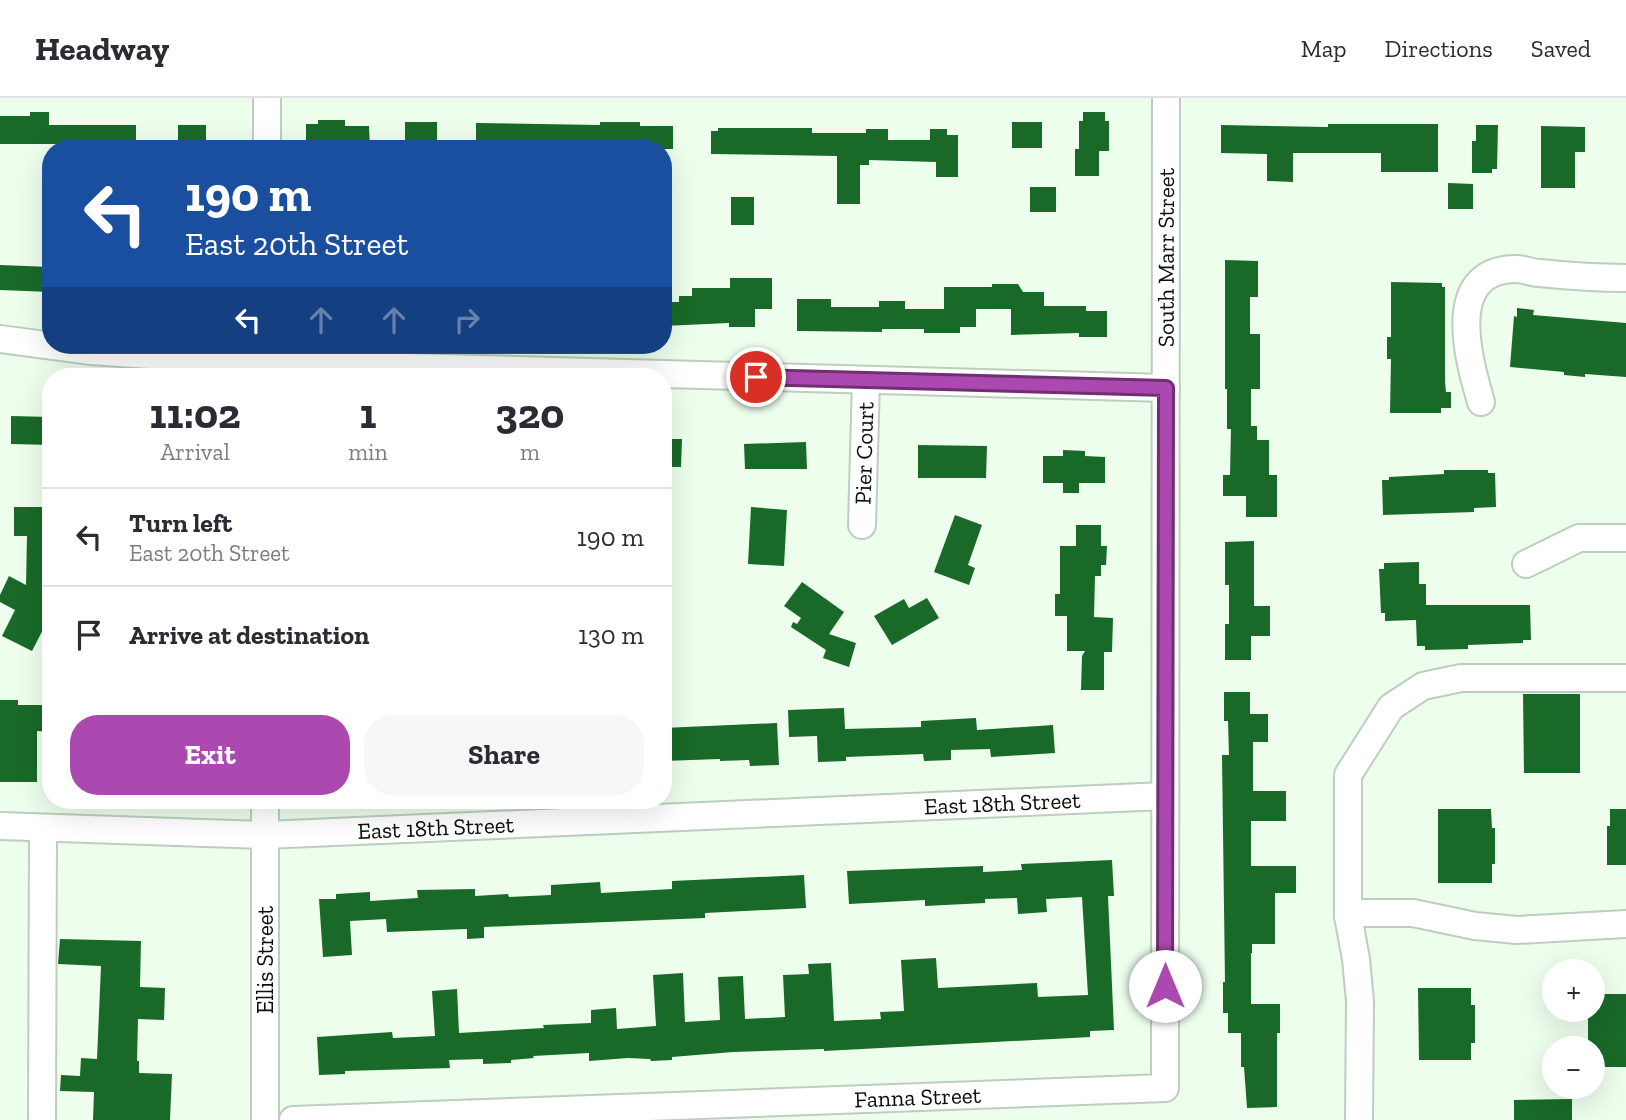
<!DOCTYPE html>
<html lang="en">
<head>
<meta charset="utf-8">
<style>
  body { margin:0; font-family:"Zilla Slab",serif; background:#f7f7f7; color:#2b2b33; height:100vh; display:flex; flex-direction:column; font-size:26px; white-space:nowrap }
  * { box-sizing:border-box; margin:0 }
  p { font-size:23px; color:#7c7c81 }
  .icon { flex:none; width:38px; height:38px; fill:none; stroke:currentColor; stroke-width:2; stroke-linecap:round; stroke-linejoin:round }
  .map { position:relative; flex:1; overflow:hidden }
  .side { position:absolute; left:42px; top:270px; width:630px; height:441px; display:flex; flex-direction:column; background:#fff; border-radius:28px; box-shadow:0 7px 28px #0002 }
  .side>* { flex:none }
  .top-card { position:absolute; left:42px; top:42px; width:630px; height:214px; border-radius:28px; box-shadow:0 7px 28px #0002; background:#1a4fa0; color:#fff; overflow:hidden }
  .controls { position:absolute; left:1542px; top:861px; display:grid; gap:14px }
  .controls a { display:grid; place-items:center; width:63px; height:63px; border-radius:50%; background:#fff; box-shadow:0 7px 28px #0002; font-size:35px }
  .pin { position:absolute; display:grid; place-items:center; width:60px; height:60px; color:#fff; margin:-30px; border:4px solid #fff; border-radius:50%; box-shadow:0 2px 7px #0007 }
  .me { position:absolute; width:77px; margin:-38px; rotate:0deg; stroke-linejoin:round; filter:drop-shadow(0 0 5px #0008) }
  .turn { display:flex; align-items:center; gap:24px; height:147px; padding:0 28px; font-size:32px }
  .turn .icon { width:91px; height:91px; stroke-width:2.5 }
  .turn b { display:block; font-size:49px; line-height:60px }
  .lanes { display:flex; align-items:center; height:66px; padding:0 28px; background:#0003; justify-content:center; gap:35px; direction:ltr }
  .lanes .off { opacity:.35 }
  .eta { display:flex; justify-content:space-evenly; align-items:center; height:119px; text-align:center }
  .eta b { font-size:42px; font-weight:700; line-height:49px }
  .cta { display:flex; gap:14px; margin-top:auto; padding:14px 28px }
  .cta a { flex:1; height:80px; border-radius:28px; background:#ac49b0; color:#fff; font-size:28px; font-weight:700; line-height:80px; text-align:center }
  .cta a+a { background:#f7f7f7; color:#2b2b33 }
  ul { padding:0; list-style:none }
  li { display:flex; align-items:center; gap:21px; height:98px; padding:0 28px; border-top:2px solid #e1e1e2 }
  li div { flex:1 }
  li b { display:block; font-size:26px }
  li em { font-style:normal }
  header { display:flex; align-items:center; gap:42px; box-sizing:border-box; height:98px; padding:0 35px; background:#fff; border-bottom:2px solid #e1e1e2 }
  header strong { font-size:33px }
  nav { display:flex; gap:38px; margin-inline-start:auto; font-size:24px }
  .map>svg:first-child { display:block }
  .building { fill:#196a28 }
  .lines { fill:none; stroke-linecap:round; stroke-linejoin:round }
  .minor-casing { stroke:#bdcebe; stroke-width:30 }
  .minor { stroke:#fff; stroke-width:26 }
  .route-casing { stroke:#702f72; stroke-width:18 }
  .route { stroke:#ac49b0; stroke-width:12 }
  .labels { text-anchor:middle; stroke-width:7; stroke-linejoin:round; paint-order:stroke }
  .street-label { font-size:23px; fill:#0a0f0a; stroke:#fff }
</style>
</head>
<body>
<header>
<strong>Headway</strong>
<nav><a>Map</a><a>Directions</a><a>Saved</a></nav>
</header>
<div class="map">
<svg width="1626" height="1022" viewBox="0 0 1626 1022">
  <rect width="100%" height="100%" fill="#edfeed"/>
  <path class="building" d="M30 14H49V27H136V51H72V46H0V18H30Z
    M1083 14H1105V23H1109V53H1099V78H1075V51H1079V23H1083Z
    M318 22H345V28H369L370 51H306V26H318Z
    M405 24H437V49H405Z
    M600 24H640V28H673V51H476V25L600 27Z
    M1012 24H1042V50H1012Z
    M1328 26H1438V74H1381V55H1293V84L1267 83V56L1221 55V27L1328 29Z
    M178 27H206V51H178Z
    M1476 27H1498L1497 71H1492V75H1472V43H1476Z
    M1541 28 1585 29V54H1575V90H1541Z
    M718 30H812V35H866V31H888V42H930V31H947V37H958V79H936V64L869 62V67H860V106H837V58L711 56V33H718Z
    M1448 85 1473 86V111H1448Z
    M1030 89H1056V114H1030Z
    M731 99H754V127H731Z
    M1225 162 1258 163V199H1250V236H1260V291H1251V328H1257V342H1269V377H1277V419H1246V398H1223V377H1230L1231 331H1227V291H1225Z
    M0 167 51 169V194L0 192Z
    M730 180H772V211H755V229H729V225L663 228V204H679V198H692V190H730Z
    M1391 184 1442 185V189H1445V283L1446 294H1451V310H1441V315H1390L1391 261H1387V239H1391Z
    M992 186H1018L1023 194H1044V208H1086V213H1107V239H1079V235L1011 237V211H976V229H960V235H924V231H882V234L797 233V201H831V209H879V203H905V211H944V189H992Z
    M1517 210 1534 212 1533 217 1626 225V279L1585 276V279L1564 277V274L1510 269 1514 218 1517 219Z
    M11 318 51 319V347L11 346Z
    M663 341H682L681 369H663Z
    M806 344 807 371H745L744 346Z
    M918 347 987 348 986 380H918Z
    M1063 352 1085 353V358L1105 359V385H1079V395H1063V385H1043V358H1063Z
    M1444 372H1488V375H1495L1496 409 1474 410V414L1383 417 1382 382H1389V379L1444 376Z
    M14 409H51V462H44L43 496 51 500V516L32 553 2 538 15 512 0 504V497L9 478 26 487 27 438H14Z
    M751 409 787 412 784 468 748 466Z
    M955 417 982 427 968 467 975 470 969 487 934 474Z
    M1076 427H1101V448H1107L1106 467H1101V478H1095L1094 519 1113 520 1112 554H1104V592H1081L1082 558 1085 553H1067V518H1055V496H1060V448H1076Z
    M1254 443V508H1270V538H1251V562H1225V526H1229V487H1225V444Z
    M1419 464V486H1426V507H1530L1531 542H1523V545L1468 547V551L1425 552V548H1417L1416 522 1385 523V515H1381L1379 471H1384V465Z
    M802 484 844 514 829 536 856 545 849 569 823 560 826 552 791 529 793 524 797 526 801 520 784 508Z
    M927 500 939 520 892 547 874 518 904 501 909 510Z
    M1224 594H1250V616H1268V644H1253V693H1286V723H1251V768H1296V795H1275V846H1252V855H1251V906H1280V935H1277V1009L1247 1010 1244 969H1241V935H1228V915H1223V884H1225L1222 657H1229L1228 623H1224Z
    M1523 596H1580V675H1524Z
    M0 602H18V607H51V634L37 633V684H0Z
    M844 610 845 631 921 629V623L976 620 977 632 1053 627 1055 655 991 659 990 651 951 652V662L924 663 923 656 846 659V663L818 664 817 638 789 639 788 612Z
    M777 625 779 667 750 668 749 662 720 663V661L663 663V630Z
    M1438 711H1491L1492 730H1495V766H1492V785H1438Z
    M1610 711H1626V767H1607V728H1610Z
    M1112 762 1114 798H1108L1114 932 1090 933V939L824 953V951L733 954 672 959V962L651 963 650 961 628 960 589 963V955L533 958 534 960 511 962V965L483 966V961L449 962 450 970 345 973V976L319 977 317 939 392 934 393 940 435 938 432 893 457 891 459 935 544 930 543 927 591 925V912L616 910 617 931 656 928 653 877 683 875 685 924 720 922 718 879 743 878 745 921 785 919 783 877 809 876 808 866 831 865 834 923 881 921 880 914 904 913 901 862 936 860 938 890 1037 885 1038 899 1088 897 1082 799 1046 801 1047 814 1018 816 1017 800 985 801V805L925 808V802L849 806 847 773 983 768V774L1022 772 1021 766Z
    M804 777 806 810 705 815V820L484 829V840L467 841V831L387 834 386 821 350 823 352 857 323 859 319 801H336V796L370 794V803L418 800 417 792 475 791V798L508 796 509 799 551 797V787L600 784 601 795 672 791V783Z
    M60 841 141 843 140 889 165 890 164 922 138 921 137 963H139V975L172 976 170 1022H93L94 994 60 993 61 977 80 978 81 960 97 961 101 868 58 866Z
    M1418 890H1471V907H1475V945H1471V962H1419Z
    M1592 896H1626V969H1592V950L1588 948V913L1592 912Z
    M1572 1001V1022H1514V1002Z"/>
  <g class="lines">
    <g class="minor-casing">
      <g id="minor">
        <path d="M267 51V0"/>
        <path d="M0 241 91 253 266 265 1166 290"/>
        <path d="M1481 304C1469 263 1443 173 1514 171 1523 170 1531 175 1540 175 1568 178 1597 180 1626 180"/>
        <path id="s1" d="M862 427 866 282"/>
        <path d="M1526 466 1579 440H1626"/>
        <path id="s2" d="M0 728 265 737 1165 698"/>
        <path d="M1348 818 1364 815H1413L1475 828 1517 832 1626 826"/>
        <path d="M42 1022 43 730"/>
        <path d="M265 1022V702"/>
        <path id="s3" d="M293 1022 1165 990 1166 0"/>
        <path d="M1359 1022 1360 903 1356 861 1348 818V677L1391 609 1423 588 1461 580H1626"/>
      </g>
    </g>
    <use href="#minor" class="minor"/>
  </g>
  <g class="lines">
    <g class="route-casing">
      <path id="route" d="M756 279 1166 290 1165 888"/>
    </g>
    <use href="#route" class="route"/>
  </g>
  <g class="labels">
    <g class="street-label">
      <text dy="8" stroke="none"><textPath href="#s3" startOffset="1703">South Marr Street</textPath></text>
      <text dy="8" stroke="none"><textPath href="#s1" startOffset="72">Pier Court</textPath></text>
      <text dy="8" stroke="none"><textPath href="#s2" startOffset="1003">East 18th Street</textPath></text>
      <text dy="8" stroke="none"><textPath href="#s2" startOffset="436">East 18th Street</textPath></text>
      <text transform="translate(265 862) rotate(-90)" y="8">Ellis Street</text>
      <text dy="8" stroke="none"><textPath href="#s3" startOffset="625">Fanna Street</textPath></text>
    </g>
  </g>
</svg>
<div class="controls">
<a>+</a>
<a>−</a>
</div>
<div class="pin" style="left:756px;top:279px;background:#d93025"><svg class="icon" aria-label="arrive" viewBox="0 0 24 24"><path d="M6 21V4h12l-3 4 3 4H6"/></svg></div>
<svg class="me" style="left:1165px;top:888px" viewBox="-20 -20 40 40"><circle r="19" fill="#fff"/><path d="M0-13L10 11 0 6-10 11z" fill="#ac49b0"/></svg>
<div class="top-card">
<div class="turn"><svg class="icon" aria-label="left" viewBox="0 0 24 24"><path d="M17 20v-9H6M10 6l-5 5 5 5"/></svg><div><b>190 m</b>East 20th Street</div></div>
<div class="lanes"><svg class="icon" aria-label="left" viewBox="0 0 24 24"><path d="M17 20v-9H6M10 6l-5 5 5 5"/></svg><svg class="icon off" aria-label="ahead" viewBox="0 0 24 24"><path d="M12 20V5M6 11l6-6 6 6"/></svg><svg class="icon off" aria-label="ahead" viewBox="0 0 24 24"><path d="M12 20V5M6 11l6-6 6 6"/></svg><svg class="icon off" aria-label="right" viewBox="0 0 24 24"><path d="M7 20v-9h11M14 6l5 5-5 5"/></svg></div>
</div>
<section class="side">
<div class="eta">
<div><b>11:02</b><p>Arrival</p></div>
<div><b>1</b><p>min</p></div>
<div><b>320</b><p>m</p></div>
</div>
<ul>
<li><svg class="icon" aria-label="left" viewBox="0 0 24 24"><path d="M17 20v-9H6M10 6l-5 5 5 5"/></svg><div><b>Turn left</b><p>East 20th Street</p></div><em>190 m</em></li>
<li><svg class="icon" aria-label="arrive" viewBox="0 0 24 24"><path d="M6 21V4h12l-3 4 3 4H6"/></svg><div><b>Arrive at destination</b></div><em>130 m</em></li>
</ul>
<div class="cta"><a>Exit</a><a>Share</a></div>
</section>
</div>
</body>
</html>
